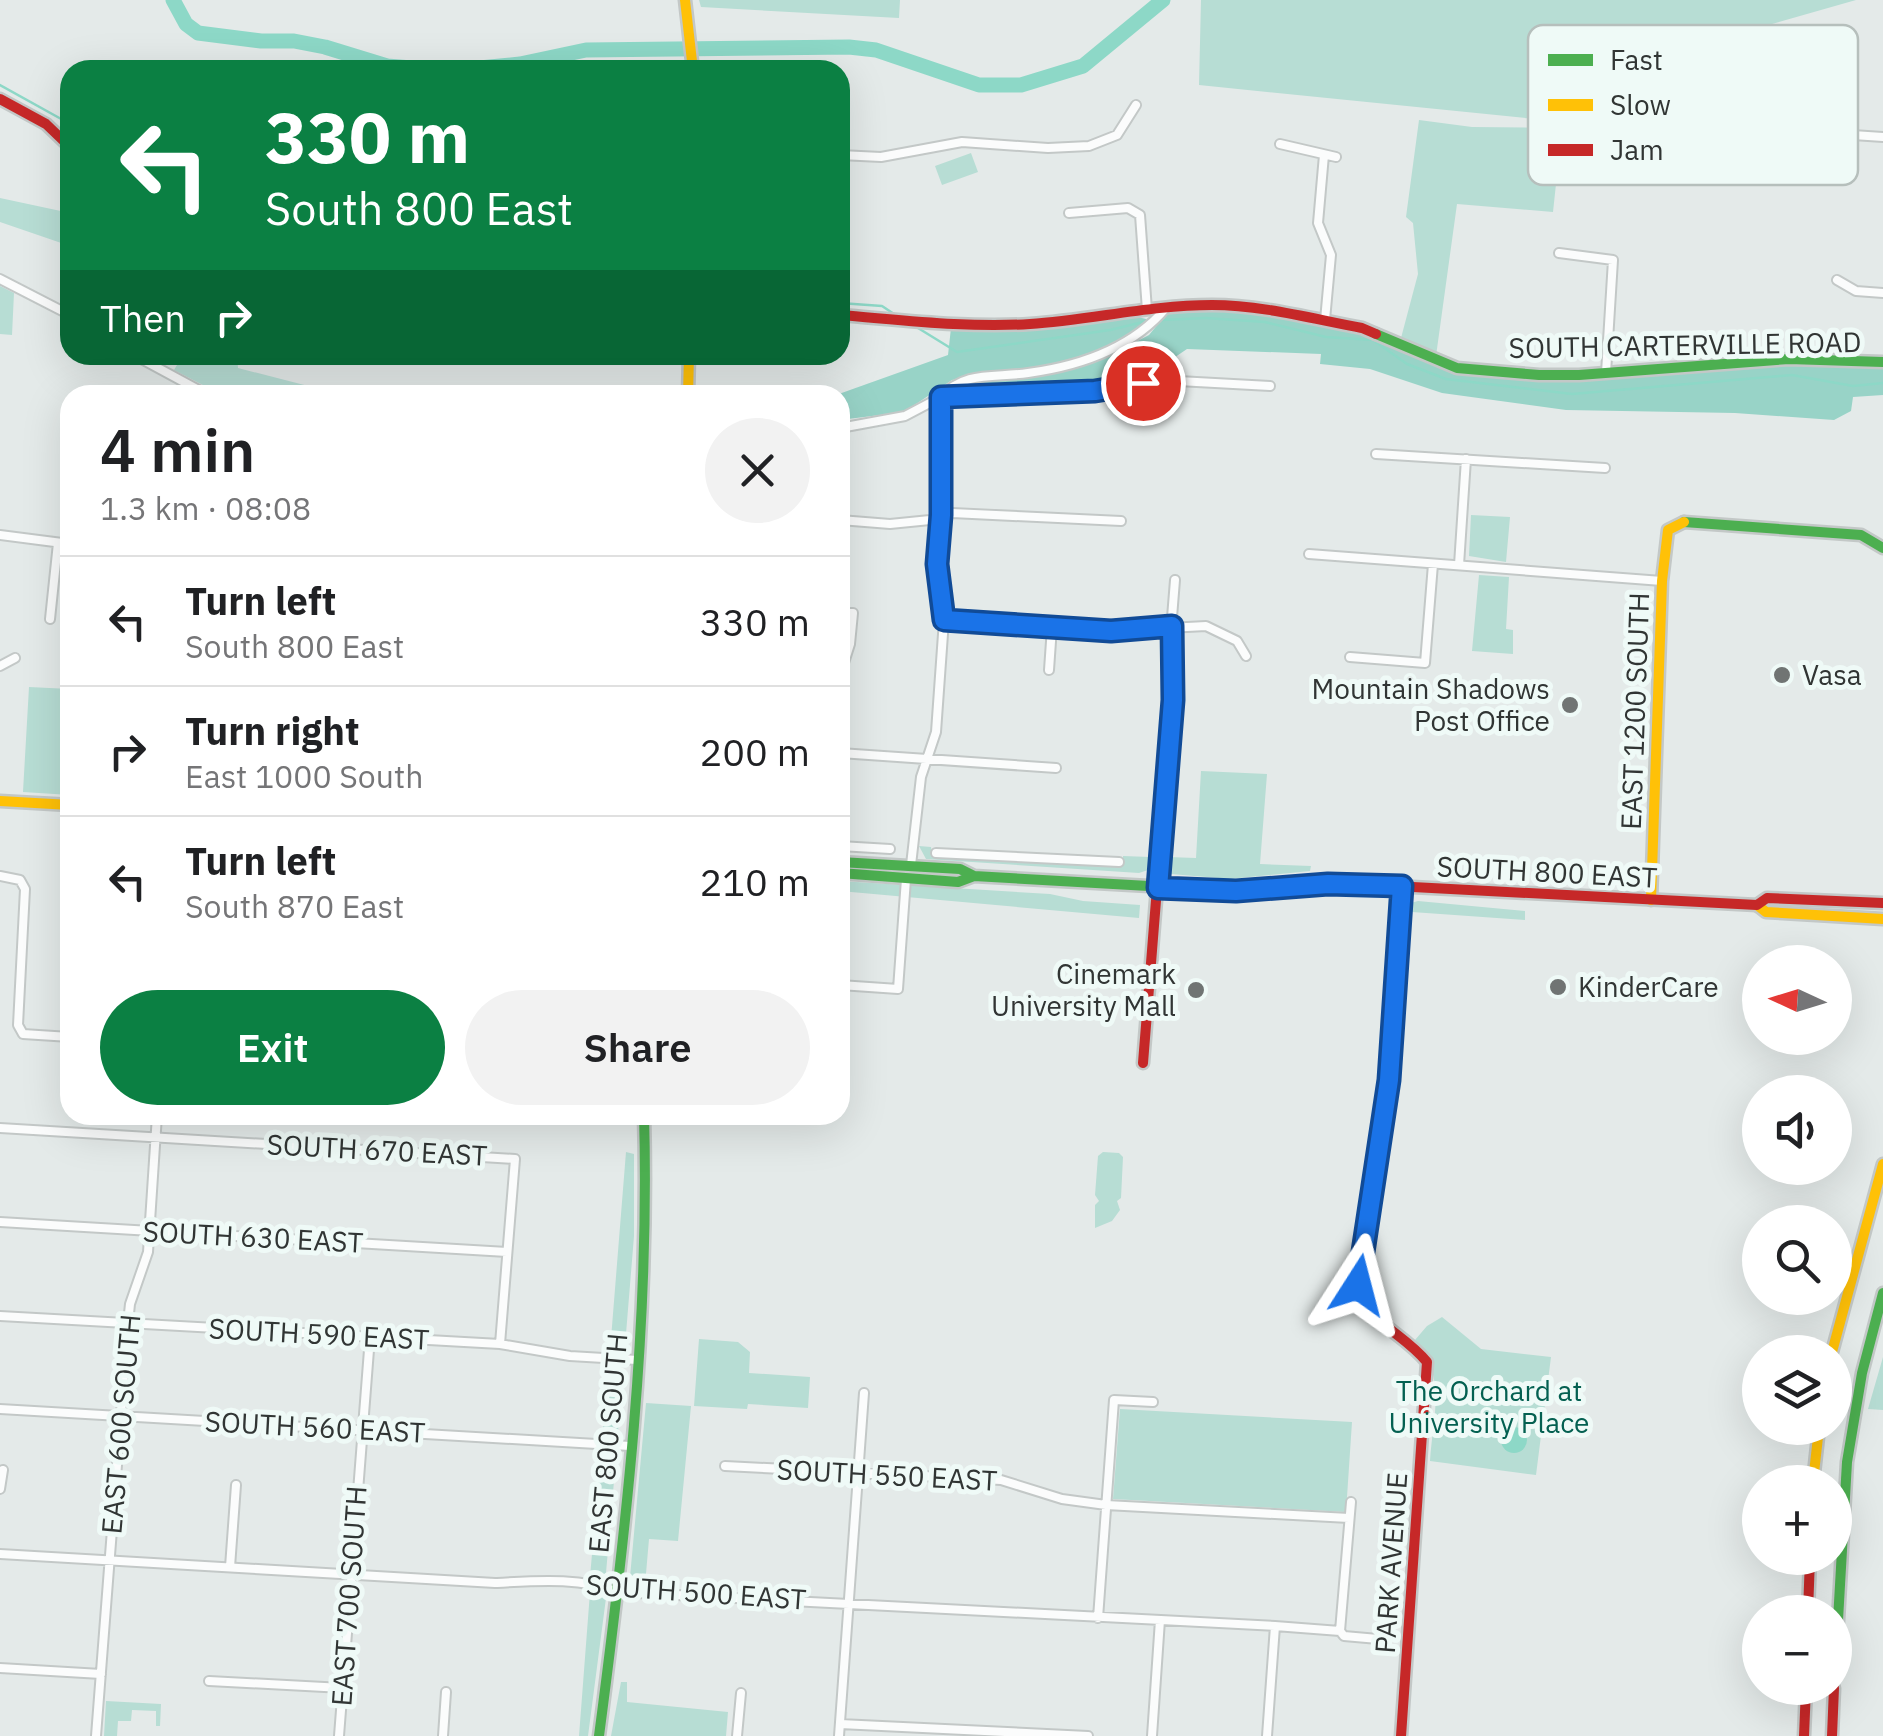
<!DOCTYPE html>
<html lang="en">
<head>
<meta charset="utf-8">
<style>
  body { margin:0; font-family:"IBM Plex Sans",sans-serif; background:#f2f2f2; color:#202124; height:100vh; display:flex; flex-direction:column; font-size:38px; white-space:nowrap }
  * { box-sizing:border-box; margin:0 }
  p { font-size:32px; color:#757577 }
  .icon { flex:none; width:55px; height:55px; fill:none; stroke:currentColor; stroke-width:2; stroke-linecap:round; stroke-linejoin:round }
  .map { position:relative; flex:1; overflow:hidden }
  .details { position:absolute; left:60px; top:385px; width:790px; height:740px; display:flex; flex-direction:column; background:#fff; border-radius:30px; box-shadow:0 10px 40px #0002 }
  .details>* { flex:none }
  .hud { position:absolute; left:60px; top:60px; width:790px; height:305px; border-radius:30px; box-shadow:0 10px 40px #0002; background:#0b8043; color:#fff; overflow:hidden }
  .needle { width:65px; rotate:274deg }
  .fabs { position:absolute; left:1742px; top:945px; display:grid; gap:20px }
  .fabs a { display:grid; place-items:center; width:110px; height:110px; border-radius:50%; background:#fff; box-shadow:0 10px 40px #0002; font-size:50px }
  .pin { position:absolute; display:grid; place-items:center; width:85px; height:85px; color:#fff; margin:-42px; border:5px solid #fff; border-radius:50%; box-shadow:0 2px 10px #0007 }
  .me { position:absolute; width:110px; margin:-55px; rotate:9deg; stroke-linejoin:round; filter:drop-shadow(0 0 8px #0008) }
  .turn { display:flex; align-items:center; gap:35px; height:210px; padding:0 40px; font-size:45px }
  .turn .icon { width:130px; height:130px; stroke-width:2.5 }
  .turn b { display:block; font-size:70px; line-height:85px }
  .then { display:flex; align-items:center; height:95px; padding:0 40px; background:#0003; gap:20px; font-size:38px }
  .round { display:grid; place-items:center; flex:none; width:105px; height:105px; border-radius:52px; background:#f2f2f2 }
  .head { display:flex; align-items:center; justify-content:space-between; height:170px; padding:0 40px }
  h1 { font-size:60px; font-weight:600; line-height:75px }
  .button { display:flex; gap:20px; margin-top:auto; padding:20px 40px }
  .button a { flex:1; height:115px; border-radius:60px; background:#0b8043; color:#fff; font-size:40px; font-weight:600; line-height:115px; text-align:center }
  .button a+a { background:#f2f2f2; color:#202124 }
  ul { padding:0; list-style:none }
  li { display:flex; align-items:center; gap:30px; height:130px; padding:0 40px; border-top:2px solid #e0e0e0 }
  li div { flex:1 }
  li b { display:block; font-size:38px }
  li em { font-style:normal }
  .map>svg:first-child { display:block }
  .green { fill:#b7ddd4 }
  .forest { fill:#98d3c7 }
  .water { fill:#8dd8c7 }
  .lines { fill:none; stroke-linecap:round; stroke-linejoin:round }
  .stream { stroke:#8dd8c7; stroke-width:2.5 }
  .river { stroke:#8dd8c7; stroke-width:15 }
  .street-casing { stroke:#c3c8c7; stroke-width:12 }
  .fast-casing { stroke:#c3c8c7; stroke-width:15 }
  .slow-casing { stroke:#c3c8c7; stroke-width:15 }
  .jam-casing { stroke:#c3c8c7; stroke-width:15 }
  .street { stroke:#fbfcfc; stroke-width:8 }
  .fast { stroke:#4caf50; stroke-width:10 }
  .slow { stroke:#ffc107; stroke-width:10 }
  .jam { stroke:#c62828; stroke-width:10 }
  .route-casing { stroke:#114b97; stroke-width:25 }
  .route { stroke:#1a73e8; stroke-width:18 }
  .poi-dot { fill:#707473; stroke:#effaf7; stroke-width:4 }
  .labels { text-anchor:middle; stroke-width:10; stroke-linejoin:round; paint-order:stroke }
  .street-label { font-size:28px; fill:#313534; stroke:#effaf7 }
  .poi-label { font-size:28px; fill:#313534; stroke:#effaf7; text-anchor:start }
  .park-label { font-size:28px; fill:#046051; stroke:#effaf7 }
  .key { fill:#effaf7; stroke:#b6bfbc; stroke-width:2.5 }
  .key-label { font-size:28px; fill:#313534 }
</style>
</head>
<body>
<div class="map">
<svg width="1883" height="1736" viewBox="0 0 1883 1736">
  <rect width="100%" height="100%" fill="#e4eae9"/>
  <path class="green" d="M699 0H900L899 18 701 7Z
    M1201 0H1856L1723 38 1694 55 1689 131 1683 134 1199 85Z
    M1419 120 1472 127 1562 128 1553 212 1457 204 1436 356 1401 338 1418 274 1413 223 1406 217Z
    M971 153 978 172 942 185 935 166Z
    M0 198 70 213V246L0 222Z
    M0 286 14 293 12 335 0 334Z
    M183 355H233L237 357 238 368 343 395H222L174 370Z
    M1471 515 1510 517 1506 562 1469 556Z
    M1479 575 1509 577 1506 629 1513 630V654L1472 651Z
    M29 687 70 689V795L23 792Z
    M1201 771 1267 774 1260 864 1311 866 1310 871 1230 879 1171 874 1167 869 1168 857 1196 858Z
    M919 846 931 847 932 856 1123 866V856L1150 857 1148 870 1139 873 926 859Z
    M840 881 1050 894 1083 901 1140 905 1139 918 840 891Z
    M1418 901 1525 911V920L1412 912 1411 903Z
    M626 1152 634 1154V1236L625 1346 620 1351H610Z
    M1103 1152 1119 1153 1123 1157 1121 1198 1117 1201 1120 1210 1112 1221 1095 1228V1205L1099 1201 1095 1195 1098 1156Z
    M1442 1317 1481 1349 1551 1357 1536 1475 1430 1461C1433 1415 1447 1377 1415 1340L1427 1326Z
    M699 1339 738 1342 750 1352 749 1373 810 1377 808 1408 748 1404 747 1409 694 1406Z
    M1883 1355V1410L1868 1409 1883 1357Z
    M609 1367 621 1369 623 1373 618 1432 613 1436H602Z
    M646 1403 691 1406 678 1541 649 1539 645 1585 633 1584 630 1577Z
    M1120 1409 1352 1422 1346 1512 1113 1499Z
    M601 1451 610 1452 616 1458 606 1573 601 1577H590Z
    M590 1592H600L606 1598 588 1736H579Z
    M621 1682H627V1702L728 1712 726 1736H611Z
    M106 1701 161 1704 160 1726H156V1711L132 1710 131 1721H118L117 1736H104Z"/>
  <path class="forest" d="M1224 309 1359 332 1451 371 1495 377 1575 379 1793 363 1883 366V395L1853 397 1851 411 1834 420 1735 413 1566 410 1442 393 1370 369 1320 364 1321 354 1187 349 1147 376 1123 378 1100 385 954 394 964 385 1066 370 1116 352 1149 335 1167 313 1177 310Z
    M1134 316 1146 319 1147 325 1136 335 1093 354 1051 364 952 380 904 412 840 420V395H756L755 388 836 395 948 355 951 328H1033Z"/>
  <path class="water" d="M1501 1440a13 13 0 1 1 26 0a13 13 0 1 1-26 0Z"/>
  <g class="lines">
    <path class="stream" d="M0 85 63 120 70 128
      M840 303 882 306 894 314
      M1161 320 1206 318 1265 322 1326 337 1373 340 1407 364 1446 379 1572 394 1792 375 1853 386 1883 383
      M918 328 957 352 1110 330 1147 321"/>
    <path class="river" d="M173 0 186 24 198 33 261 41H294L325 47 387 66 424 69H469L520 64 586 50 849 47 876 50 979 85H1021L1083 66 1163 0"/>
    <g class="street-casing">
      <path id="street" d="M1777 130 1883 137
        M1280 144 1336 157
        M840 155 881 157 962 142 1048 148 1089 146 1117 135 1136 105
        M1324 155 1318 223 1331 255 1325 320
        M1069 213 1128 208 1140 215 1147 310
        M1559 253 1613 260 1606 373
        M0 279 70 315
        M1837 280 1856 291 1883 293
        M134 355 208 395
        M941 397C965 370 995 378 1028 373 1080 366 1131 349 1166 308
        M840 428 905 416 941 397 1095 391 1160 380 1270 386
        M1376 454 1605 468
        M840 520 890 524 930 520 952 513 1121 521
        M0 535 70 544
        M1309 554 1662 581
        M1459 565 1466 459
        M840 613H853L850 644 843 666
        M50 619 58 543
        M944 620 1111 631 1206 626 1237 641 1246 656
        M1350 657 1425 663 1433 564
        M0 666 15 658
        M1049 670 1052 627
        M840 753 1056 768
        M840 846 890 849
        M936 853 1119 862
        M911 865 921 777 936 732 944 620 937 564 941 515V397
        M0 876 20 880 25 889 18 1025 23 1034 70 1037
        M1157 888 1173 700 1169 655 1175 580
        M840 985 898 989 906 879
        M0 1128 515 1159 500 1344
        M0 1222 507 1252
        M0 1316 500 1344 570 1356 637 1360
        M0 1409 630 1446
        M725 1466 1001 1480 1062 1499 1106 1505 1349 1518
        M0 1489 3 1470
        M0 1554 495 1583C536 1581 579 1577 618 1592L1275 1626 1340 1631 1344 1636 1378 1639 1389 1634
        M230 1567 236 1485
        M1098 1618 1114 1400 1153 1402
        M1340 1631 1351 1502
        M0 1668 101 1674
        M209 1681 343 1688
        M840 1724 1088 1736
        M96 1736 128 1323 130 1304 148 1252 157 1115
        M339 1736 370 1337
        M443 1736 446 1692
        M737 1736 741 1693
        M839 1736 864 1393
        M1152 1736 1160 1620
        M1267 1736 1275 1626"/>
    </g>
    <g class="fast-casing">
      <path id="fast" d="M1376 334 1457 368 1539 375H1579L1789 359 1883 362
        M1684 522 1861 535 1883 548
        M840 862 960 869 974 876 1237 891 1268 889
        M840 873 958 882 974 876
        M1835 1673 1847 1462 1862 1373 1883 1293
        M599 1736C626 1531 650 1322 644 1115"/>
    </g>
    <g class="slow-casing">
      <path id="slow" d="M685 0 693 70
        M688 395 689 355
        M0 801 70 805
        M1651 900 1662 581 1668 530 1684 522
        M1757 905 1766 912 1883 919
        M1369 1212 1389 1081 1402 886
        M1832 1352 1883 1164
        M1813 1482 1819 1428"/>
    </g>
    <g class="jam-casing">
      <path id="jam" d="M0 99 46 124 70 147
        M840 315C903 320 967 328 1030 324 1091 320 1150 305 1212 305 1262 305 1313 319 1362 328L1376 334
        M1268 889 1356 884 1757 905 1767 898 1883 903
        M1143 1063 1157 888
        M1369 1212C1363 1250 1347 1292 1380 1321 1396 1335 1413 1345 1427 1362L1401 1736
        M1808 1612 1810 1558
        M1804 1736 1806 1688
        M1832 1736 1834 1688"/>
    </g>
    <use href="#street" class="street"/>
    <use href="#fast" class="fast"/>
    <use href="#slow" class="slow"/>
    <use href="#jam" class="jam"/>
  </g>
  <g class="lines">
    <g class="route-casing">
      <path id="route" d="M1143 383 1095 391 941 397V515L937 564 944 620 1111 631 1172 626 1173 700 1158 888 1236 891 1328 884 1402 886 1389 1080 1358 1285"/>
    </g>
    <use href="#route" class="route"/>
  </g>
  <g class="poi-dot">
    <circle cx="1782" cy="675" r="10"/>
    <circle cx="1570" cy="705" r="10"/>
    <circle cx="1558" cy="987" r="10"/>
    <circle cx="1196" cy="990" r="10"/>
  </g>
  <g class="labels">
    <g class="street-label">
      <text transform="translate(1685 345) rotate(-1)" y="10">SOUTH CARTERVILLE ROAD</text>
      <text transform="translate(1635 711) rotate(-88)" y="10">EAST 1200 SOUTH</text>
      <text transform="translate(1547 872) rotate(3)" y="10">SOUTH 800 EAST</text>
      <text transform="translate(377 1150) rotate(3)" y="10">SOUTH 670 EAST</text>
      <text transform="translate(253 1237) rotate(3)" y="10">SOUTH 630 EAST</text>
      <text transform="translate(319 1334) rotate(3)" y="10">SOUTH 590 EAST</text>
      <text transform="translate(121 1424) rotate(-85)" y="10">EAST 600 SOUTH</text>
      <text transform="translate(315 1427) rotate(3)" y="10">SOUTH 560 EAST</text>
      <text transform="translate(608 1443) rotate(-85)" y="10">EAST 800 SOUTH</text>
      <text transform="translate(887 1475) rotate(3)" y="10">SOUTH 550 EAST</text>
      <text transform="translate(1391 1563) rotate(-86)" y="10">PARK AVENUE</text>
      <text transform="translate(696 1592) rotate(4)" y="10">SOUTH 500 EAST</text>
      <text transform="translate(349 1596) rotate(-86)" y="10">EAST 700 SOUTH</text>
    </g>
    <g class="poi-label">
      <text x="1802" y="685">Vasa</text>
      <text x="1550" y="699" text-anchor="end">Mountain Shadows<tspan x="1550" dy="32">Post Office</tspan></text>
      <text x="1176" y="984" text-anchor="end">Cinemark<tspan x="1176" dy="32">University Mall</tspan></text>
      <text x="1578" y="997">KinderCare</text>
    </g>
    <g class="park-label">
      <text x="1489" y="1401">The Orchard at<tspan x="1489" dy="32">University Place</tspan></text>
    </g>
  </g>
  <rect x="1528" y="25" width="330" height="160" rx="15" class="key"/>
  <rect x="1548" y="54" width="45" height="12" fill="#4caf50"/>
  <rect x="1548" y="99" width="45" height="12" fill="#ffc107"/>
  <rect x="1548" y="144" width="45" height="12" fill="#c62828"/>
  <g class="key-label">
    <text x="1610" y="70">Fast</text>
    <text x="1610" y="115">Slow</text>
    <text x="1610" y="160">Jam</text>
  </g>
</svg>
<div class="fabs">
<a><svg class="needle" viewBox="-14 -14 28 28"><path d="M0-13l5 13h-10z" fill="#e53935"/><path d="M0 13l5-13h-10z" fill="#757577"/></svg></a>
<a><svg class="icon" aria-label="sound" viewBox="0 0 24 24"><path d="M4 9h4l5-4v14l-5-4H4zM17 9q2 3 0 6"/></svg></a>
<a><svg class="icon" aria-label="search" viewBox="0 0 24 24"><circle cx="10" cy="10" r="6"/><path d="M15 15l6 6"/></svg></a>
<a><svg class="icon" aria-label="layers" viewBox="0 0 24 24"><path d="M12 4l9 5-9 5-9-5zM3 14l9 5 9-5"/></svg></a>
<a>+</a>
<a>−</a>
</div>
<div class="pin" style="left:1143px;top:383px;background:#d93025"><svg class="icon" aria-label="arrive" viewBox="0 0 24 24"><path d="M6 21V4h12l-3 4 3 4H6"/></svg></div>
<svg class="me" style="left:1358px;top:1285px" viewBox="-20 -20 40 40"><path d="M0-17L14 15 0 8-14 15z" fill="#1a73e8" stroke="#fff" stroke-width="4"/></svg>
<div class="hud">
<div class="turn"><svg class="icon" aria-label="left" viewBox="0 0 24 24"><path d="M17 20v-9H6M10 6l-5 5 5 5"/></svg><div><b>330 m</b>South 800 East</div></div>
<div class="then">Then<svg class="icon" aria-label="right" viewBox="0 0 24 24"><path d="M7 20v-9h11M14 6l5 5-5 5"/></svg></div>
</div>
<section class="details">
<div class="head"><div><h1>4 min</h1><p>1.3 km · 08:08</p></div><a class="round"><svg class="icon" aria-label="close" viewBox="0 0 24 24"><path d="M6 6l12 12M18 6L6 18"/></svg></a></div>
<ul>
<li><svg class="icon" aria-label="left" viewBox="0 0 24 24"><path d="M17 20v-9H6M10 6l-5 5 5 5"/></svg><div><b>Turn left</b><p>South 800 East</p></div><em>330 m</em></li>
<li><svg class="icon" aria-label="right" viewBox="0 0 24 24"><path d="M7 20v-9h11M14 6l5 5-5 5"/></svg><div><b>Turn right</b><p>East 1000 South</p></div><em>200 m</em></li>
<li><svg class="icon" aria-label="left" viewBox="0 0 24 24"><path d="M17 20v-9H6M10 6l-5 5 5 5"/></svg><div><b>Turn left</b><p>South 870 East</p></div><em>210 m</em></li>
</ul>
<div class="button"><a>Exit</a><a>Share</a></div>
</section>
</div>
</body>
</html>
